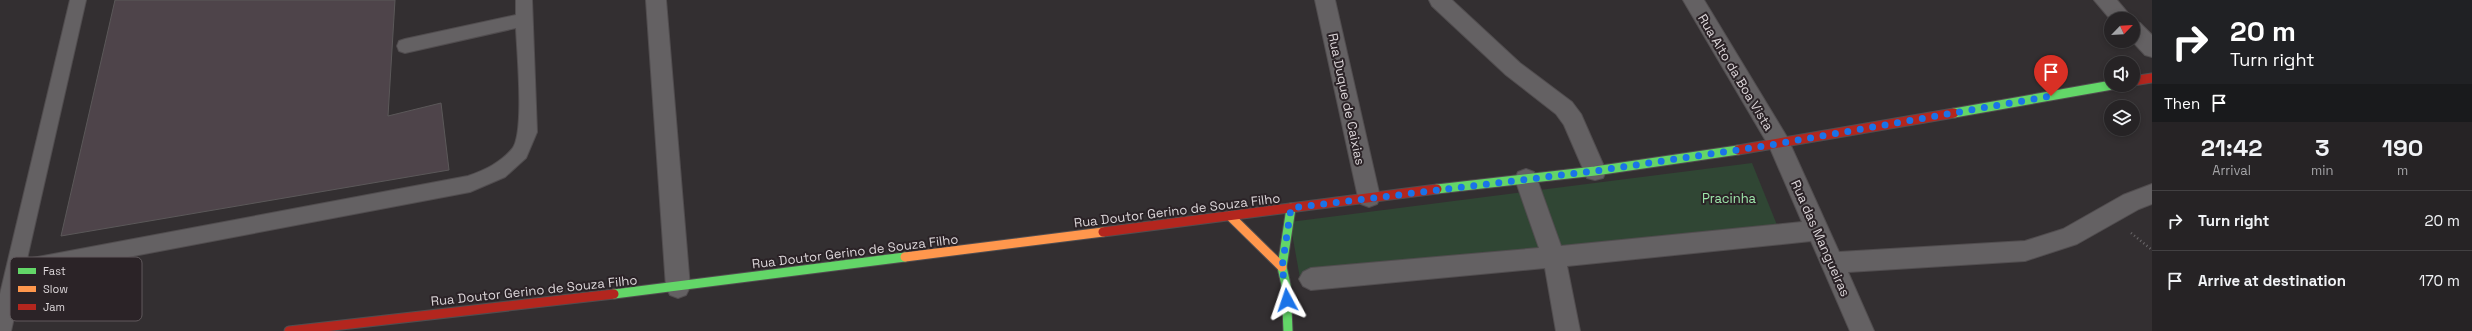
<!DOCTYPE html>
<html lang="en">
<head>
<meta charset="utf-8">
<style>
  body { margin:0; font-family:"Space Grotesk",sans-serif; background:#2e2b2d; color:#f1f3f6; height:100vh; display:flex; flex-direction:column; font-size:15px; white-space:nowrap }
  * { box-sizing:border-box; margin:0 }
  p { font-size:13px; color:#a4a4a7 }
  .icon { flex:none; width:22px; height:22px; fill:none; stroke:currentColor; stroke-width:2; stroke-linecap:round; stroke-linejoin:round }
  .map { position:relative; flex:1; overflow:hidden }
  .sheet { display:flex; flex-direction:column; background:#262325; width:320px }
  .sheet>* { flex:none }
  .hud { background:#202124; color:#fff; overflow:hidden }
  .needle { width:26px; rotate:65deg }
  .buttons { position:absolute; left:2104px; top:12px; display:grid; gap:8px }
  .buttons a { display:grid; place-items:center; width:36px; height:36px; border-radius:50%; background:#262325; box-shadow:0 2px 6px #0003,0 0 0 1px #424042; font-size:20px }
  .pin { position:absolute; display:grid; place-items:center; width:34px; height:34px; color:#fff; margin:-41px -17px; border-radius:50% 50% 50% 0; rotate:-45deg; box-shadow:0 0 4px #0007 }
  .pin .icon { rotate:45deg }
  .me { position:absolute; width:44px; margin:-22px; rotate:355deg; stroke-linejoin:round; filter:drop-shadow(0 0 3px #0008) }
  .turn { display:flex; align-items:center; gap:14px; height:84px; padding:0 12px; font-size:18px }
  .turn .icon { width:52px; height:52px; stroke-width:2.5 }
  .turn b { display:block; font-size:28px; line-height:34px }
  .then { display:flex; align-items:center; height:38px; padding:0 12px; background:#0003; gap:8px; font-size:15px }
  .eta { display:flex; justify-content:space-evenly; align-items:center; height:68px; text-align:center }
  .eta b { font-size:24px; font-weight:700; line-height:28px }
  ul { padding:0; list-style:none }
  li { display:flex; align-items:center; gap:12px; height:60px; padding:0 12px; border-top:1px solid #424042 }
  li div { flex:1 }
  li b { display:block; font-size:15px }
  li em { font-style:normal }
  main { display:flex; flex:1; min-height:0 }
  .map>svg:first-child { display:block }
  .green { fill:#304634 }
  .building { fill:#4e444a; stroke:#5b5859 }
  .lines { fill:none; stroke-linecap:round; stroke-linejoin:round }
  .lane-casing { stroke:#514d4f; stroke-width:2 }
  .street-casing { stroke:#514d4f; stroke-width:2 }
  .fast-casing { stroke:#514d4f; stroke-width:11 }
  .slow-casing { stroke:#514d4f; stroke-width:11 }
  .jam-casing { stroke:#514d4f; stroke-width:11 }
  .path { stroke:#6a6769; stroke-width:2.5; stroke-dasharray:1 3; stroke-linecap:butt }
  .lane { fill:#646163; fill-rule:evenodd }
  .street { fill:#646163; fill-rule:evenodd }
  .fast { stroke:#63d668; stroke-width:9 }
  .slow { stroke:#ff974d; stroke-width:9 }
  .jam { stroke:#b3261e; stroke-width:9 }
  .route { stroke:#1a73e8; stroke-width:7; stroke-dasharray:0 12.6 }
  .labels { text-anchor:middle; stroke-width:4; stroke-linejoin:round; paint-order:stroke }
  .street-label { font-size:13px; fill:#dcd6d9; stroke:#2b2327 }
  .park-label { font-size:13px; fill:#9de6aa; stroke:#2b2327 }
  .key { fill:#2b2327; stroke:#60595c; stroke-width:1 }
  .key-label { font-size:11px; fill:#dcd6d9 }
</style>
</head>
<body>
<main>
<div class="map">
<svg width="2152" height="331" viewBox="0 0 2152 331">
  <rect width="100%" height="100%" fill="#332f31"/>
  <path class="green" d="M1752 163 1777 225 1300 278 1290 222Z"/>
  <path class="building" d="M115 0H395L388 116 441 103 449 170 61 236Z"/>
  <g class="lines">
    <g class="lane-casing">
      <path id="lane" d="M70 0H86L27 259 468 176C485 170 500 163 512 149 525 134 517 52 516 28L405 53 399 51 397 46 399 41 405 39 516 15V0H532L537 132 526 158 505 177 470 192 23 277 11 331H0V294Z"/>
    </g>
    <g class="street-casing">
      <path id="street" d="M646 0H666L690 287 686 295 678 298 670 295 666 287Z
        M1315 0H1335L1380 197 1377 204 1369 207 1361 204 1358 197Z
        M1429 0H1452L1520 63 1572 102 1581 114 1606 171 1603 178 1595 180 1587 178 1564 125 1556 114 1506 75 1432 6Z
        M1683 0H1704L1787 137 1839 252 2025 241 2063 229 2123 195 2152 184V204L2139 209 2077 244 2025 261 1848 272 1874 331H1850L1811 241 1567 266 1580 331H1556L1545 268 1311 290 1303 286 1299 279 1303 272 1311 268 1539 248 1515 179 1518 172 1526 169 1534 172 1537 179 1561 246 1802 222 1770 148Z
        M2094 0H2117L2133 19 2111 20Z
        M2133 21 2140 23 2152 35V57L2145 55 2132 41Z"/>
    </g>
    <g class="fast-casing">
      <path id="fast" d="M1954 113 2112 85
        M1437 189 1595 171 1738 150
        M614 294 905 257
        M1288 331 1286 285 1282 267 1291 208"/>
    </g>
    <g class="slow-casing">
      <path id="slow" d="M1230 216 1282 267
        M905 257 1103 232"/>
    </g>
    <g class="jam-casing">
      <path id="jam" d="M2133 81 2152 78
        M1738 150 1954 113
        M1103 232 1437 189
        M289 331 614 294"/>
    </g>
    <path class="path" d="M2131 233 2152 250"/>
    <use href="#lane" class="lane"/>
    <use href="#street" class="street"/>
    <use href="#fast" class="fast"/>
    <use href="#slow" class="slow"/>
    <use href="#jam" class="jam"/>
  </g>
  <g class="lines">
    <path class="route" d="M1287 300 1282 267 1291 208 1595 171 1764 146 2051 96"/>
  </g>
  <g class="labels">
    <g class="street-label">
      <text transform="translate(1736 72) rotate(59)" y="5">Rua Alto da Boa Vista</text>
      <text transform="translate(1347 99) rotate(78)" y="5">Rua Duque de Caixias</text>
      <text transform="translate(1177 210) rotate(-7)" y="5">Rua Doutor Gerino de Souza Filho</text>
      <text transform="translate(1821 238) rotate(66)" y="5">Rua das Mangueiras</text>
      <text transform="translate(855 251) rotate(-7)" y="5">Rua Doutor Gerino de Souza Filho</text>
      <text transform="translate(534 290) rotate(-6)" y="5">Rua Doutor Gerino de Souza Filho</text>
    </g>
    <g class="park-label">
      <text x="1729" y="203">Pracinha</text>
    </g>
  </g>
  <rect x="10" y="257" width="132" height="64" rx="6" class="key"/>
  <rect x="18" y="268" width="18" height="6" fill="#63d668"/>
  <rect x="18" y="286" width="18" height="6" fill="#ff974d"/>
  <rect x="18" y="304" width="18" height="6" fill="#b3261e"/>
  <g class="key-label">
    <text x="43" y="275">Fast</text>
    <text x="43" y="293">Slow</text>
    <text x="43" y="311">Jam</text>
  </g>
</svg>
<div class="buttons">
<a><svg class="needle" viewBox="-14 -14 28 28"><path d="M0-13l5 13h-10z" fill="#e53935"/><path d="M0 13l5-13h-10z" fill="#a4a4a7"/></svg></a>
<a><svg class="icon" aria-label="sound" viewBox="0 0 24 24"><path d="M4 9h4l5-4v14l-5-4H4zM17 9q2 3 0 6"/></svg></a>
<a><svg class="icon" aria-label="layers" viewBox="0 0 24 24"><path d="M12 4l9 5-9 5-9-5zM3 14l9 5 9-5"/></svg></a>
</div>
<div class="pin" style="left:2051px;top:96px;background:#d93025"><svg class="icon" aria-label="arrive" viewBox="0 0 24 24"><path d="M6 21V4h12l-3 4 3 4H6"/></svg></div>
<svg class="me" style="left:1287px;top:300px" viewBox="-20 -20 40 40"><path d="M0-17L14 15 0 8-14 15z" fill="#1a73e8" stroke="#fff" stroke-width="4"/></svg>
</div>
<section class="sheet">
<div class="hud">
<div class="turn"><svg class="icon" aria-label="right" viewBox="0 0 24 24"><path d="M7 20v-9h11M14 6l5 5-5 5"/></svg><div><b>20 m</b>Turn right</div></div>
<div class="then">Then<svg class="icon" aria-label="arrive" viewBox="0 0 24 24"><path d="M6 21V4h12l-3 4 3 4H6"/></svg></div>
</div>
<div class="eta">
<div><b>21:42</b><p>Arrival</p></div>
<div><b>3</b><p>min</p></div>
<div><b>190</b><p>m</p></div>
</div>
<ul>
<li><svg class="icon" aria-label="right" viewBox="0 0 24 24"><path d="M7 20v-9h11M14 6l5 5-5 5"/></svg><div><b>Turn right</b></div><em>20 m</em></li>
<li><svg class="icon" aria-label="arrive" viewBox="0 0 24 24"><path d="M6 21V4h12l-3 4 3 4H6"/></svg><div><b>Arrive at destination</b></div><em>170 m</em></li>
</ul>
</section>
</main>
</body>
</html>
